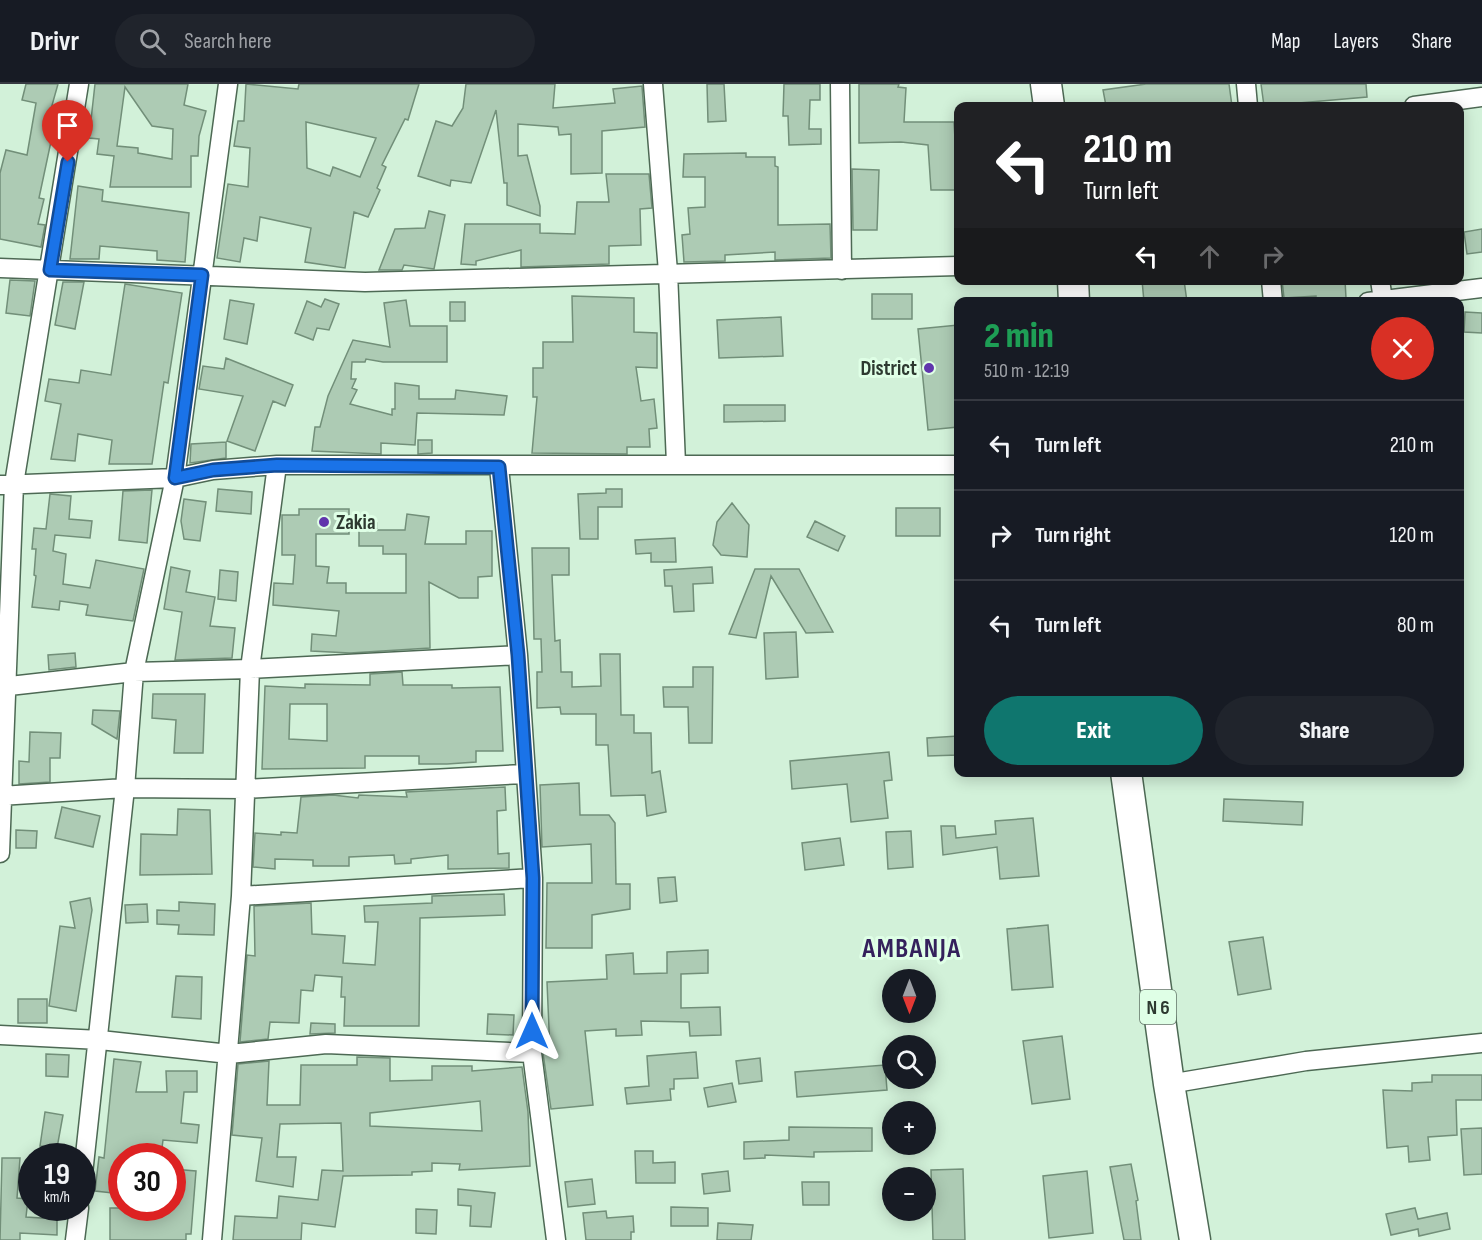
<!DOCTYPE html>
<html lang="en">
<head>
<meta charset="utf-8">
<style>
  body { margin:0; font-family:"Sofia Sans Condensed",sans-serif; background:#20242c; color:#f1f3f6; height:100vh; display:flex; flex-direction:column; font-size:22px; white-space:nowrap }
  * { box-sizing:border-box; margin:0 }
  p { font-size:20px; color:#9ea1a6 }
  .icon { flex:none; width:33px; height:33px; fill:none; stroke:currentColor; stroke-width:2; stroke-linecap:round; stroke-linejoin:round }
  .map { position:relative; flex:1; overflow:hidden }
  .details { position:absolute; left:954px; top:213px; width:510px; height:480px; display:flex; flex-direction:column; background:#171b24; border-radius:12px; box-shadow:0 3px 15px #0003 }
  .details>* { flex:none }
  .banner { position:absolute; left:954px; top:18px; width:510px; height:183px; border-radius:12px; box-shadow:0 3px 15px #0003; background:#202124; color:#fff; overflow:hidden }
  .needle { width:39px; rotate:180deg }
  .buttons { position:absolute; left:882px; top:885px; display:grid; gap:12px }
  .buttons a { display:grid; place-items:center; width:54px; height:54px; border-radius:50%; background:#171b24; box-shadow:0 3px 15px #0003; font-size:30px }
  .speed { position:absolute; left:18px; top:1059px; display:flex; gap:12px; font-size:30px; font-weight:700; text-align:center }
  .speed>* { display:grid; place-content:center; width:78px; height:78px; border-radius:50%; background:#171b24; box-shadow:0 3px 15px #0003; line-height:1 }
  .speed small { font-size:15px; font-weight:400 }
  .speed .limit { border:9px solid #d22; background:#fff; color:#111 }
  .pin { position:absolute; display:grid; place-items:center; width:51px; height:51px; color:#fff; margin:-62px -26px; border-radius:50% 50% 50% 0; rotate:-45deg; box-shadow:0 0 6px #0007 }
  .pin .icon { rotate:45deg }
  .me { position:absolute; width:66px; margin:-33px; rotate:0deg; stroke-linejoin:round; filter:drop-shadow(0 0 4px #0008) }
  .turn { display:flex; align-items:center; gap:21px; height:126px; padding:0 30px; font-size:27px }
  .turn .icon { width:78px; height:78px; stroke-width:2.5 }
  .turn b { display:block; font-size:42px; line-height:51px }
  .lanes { display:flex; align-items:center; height:57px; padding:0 30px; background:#0003; justify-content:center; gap:30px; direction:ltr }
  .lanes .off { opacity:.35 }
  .round { display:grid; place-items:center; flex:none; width:63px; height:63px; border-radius:32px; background:#20242c }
  .summary { display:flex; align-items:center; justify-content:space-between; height:102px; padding:0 30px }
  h1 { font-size:36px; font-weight:800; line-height:45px; color:#1e9e55 }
  .button { display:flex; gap:12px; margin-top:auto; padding:12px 30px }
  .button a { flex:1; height:69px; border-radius:36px; background:#0f766e; color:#fff; font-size:24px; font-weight:800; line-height:69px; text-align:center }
  .button a+a { background:#20242c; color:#f1f3f6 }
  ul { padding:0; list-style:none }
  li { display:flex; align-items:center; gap:18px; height:90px; padding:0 30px; border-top:2px solid #363941 }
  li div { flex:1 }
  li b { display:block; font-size:22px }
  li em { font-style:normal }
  header { display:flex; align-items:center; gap:36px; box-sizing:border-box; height:84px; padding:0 30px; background:#171b24; border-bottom:2px solid #363941 }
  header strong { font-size:28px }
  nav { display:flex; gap:33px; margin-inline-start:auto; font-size:21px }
  .search { width:420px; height:54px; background:#20242c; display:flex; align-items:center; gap:15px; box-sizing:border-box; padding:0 21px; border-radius:33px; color:#9ea1a6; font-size:22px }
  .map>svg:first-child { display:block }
  .building { fill:#adcbb4; stroke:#728f79; stroke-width:1.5; fill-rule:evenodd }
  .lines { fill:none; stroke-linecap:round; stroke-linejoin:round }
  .street-casing { stroke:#4d6954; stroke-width:21 }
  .primary-casing { stroke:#4d6954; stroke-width:33 }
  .street { stroke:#fff; stroke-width:18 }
  .primary { stroke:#fff; stroke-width:30 }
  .route-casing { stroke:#114b97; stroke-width:15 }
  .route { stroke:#1a73e8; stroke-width:10 }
  .poi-dot { fill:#6035ac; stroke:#dfffe6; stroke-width:2 }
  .labels { text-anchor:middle; stroke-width:6; stroke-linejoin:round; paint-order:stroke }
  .shield { fill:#dfffe6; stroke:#627467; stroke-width:1.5 }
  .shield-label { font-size:20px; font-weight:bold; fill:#2d3930 }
  .poi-label { font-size:21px; font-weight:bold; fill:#2d3930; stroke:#dfffe6; text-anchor:end }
  .district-label { font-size:27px; font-weight:bold; letter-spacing:1.5px; fill:#34215c; stroke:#dfffe6 }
</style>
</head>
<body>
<header>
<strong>Drivr</strong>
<div class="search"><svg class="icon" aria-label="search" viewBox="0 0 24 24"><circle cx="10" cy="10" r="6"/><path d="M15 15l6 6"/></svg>Search here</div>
<nav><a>Map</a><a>Layers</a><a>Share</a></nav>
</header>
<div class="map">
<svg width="1482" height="1156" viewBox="0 0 1482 1156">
  <rect width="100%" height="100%" fill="#d2f1d9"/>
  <path class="building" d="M26 0H58L49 32 56 34 39 114 44 115 38 140 45 141 41 163 0 155V89L6 66 27 71 36 19 22 16Z
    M95 0H188L184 21 206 27 199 52 198 72H191V103H110L114 72 97 70 99 55 89 54ZM125 3 152 42 173 45 172 75 138 69V64L117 62Z
    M246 0 298 5 299 0H419L408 36 405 35 382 81 386 83 377 104 380 106 368 133 354 128 345 184 305 178 311 144 260 133 257 157 244 154 240 178 217 174 228 100 248 103 250 64 234 62 238 37H244ZM306 38 376 54 360 93 333 83 330 92 307 84Z
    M466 0H555L553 24 615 19 613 5 642 2 645 43 602 47V89L571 90V50L559 51 558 43 518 40V72L527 71 540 122V132L507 121V99H504L496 26 471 99 451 96 450 102 418 92 436 37 452 42 463 24Z
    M707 0H724L726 37 708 38Z
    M784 0H820V16H810L809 45H821V60L789 61 788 32H783Z
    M859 0H899L898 3 906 4 904 38H954L958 106H931L928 61 901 58 859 59Z
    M1146 0H1229L1232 22H1106L1103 6Z
    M1261 0H1366L1367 13 1264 22Z
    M746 69V73H775V82L778 83V141L830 140 831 174 775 176V168L725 171V177L684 178 682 151 690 150 688 124 705 123V93H683L684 70Z
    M852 85 879 86 877 146H853Z
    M606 90H649L652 124 640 125 641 161 609 162V180L521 183V166L476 177V181L461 180 465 140H540V149L575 150 577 118H609Z
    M78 102 103 106 102 117 189 129 185 178 157 176V167L100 162 99 175H70Z
    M429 127 445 131 434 185 404 181 402 186H379L395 145 425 144Z
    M1482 145V168L1467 170 1464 148Z
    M10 196 35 197 30 232 6 229Z
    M1142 196H1184L1187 218H1144Z
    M1282 196H1345L1346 214 1316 217V212L1284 214Z
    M63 198H84L75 245 55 241Z
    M125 200 182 209 168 299 164 298 152 380H109L112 356 78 350 75 377 51 375 61 320 45 317 49 295 79 299 81 286 111 291Z
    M872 210H912V235H872Z
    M572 212 634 214V248L657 249V284L636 283 641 317 654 315 657 344 649 345 650 363H627V370L532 369 537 313H533V284H543V258H573Z
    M325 215 339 220 329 246 317 244 313 256 295 249 307 217 321 223Z
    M230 216 254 220 247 260 224 255Z
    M406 216 410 242H447V278H383L366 275 365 278H352L351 295H356L352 304 357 306 350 320 392 331V325H395V299L419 302V315H455L456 306 507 312 504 331 417 329 415 361 381 359V370L312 367 315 343H320L328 312 353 256 390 263 384 219Z
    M450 218H465V237H450Z
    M1465 228 1482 229V249L1464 248Z
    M781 233 783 272 719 274 717 236Z
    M958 241V275H956L958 343 928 346 918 245Z
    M226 274 293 301 285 322 273 317 255 367 227 357 243 312 199 305 203 282 224 285Z
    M724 321H785V337L724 338Z
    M418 356H432V369L418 370Z
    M226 358V374L190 379 191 360Z
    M218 405 252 408 251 430 216 427Z
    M606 405H622V423H598V455H580L578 410 606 409Z
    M152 406 147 459 119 456 123 407Z
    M50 410 71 412 69 435 92 437 90 454 55 451 53 467 66 470 63 500 90 504 96 476 144 485 133 537 86 531 88 521 60 517 59 526 32 523 36 492 34 491 36 465H32L34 444 46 445Z
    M184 415 206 418 200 457 184 455 181 437Z
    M732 419 749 441 747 473 721 471 713 461 717 438Z
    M896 424H940V452H896Z
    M299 425H349V450H316V482L329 483 327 499H346V509H406V470H383V462H359V439H377V446H405L407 430 429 433 425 460H466V447H492V492L478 493V514H459L429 498 430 564 350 569 311 567 312 550 336 552 339 527 273 521 274 499 293 500 295 471H282V431H299Z
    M815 437 845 452 838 467 807 453Z
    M675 454 676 478H651V469L636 470 635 456Z
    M532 464H569V491H552L555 557 560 556 561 588H572V603L601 602 600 570H620L621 631H634V649H651L652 689 660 687 666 728 647 732 645 711 611 712 608 661H596V630H561L560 623 537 624V588H542L541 555H534Z
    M171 483 190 487 186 508 215 513 210 542 235 544 232 574 175 576 182 528 164 525Z
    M712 483 713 499 693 500 694 527 674 528 672 502H665L664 486Z
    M755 485H799L833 548 806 549 771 492 756 554 729 550Z
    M220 486 238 488 236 517 218 515Z
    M796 548 798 593 766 595 764 549Z
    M75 569 76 583 49 586 48 571Z
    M693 583H713L712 659H689L688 623H664L663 603H693Z
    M402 588 403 601H452V604L500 603 503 667H476V678L447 680H419V672H365V684L262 685 265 602 305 604V600L370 601V590ZM290 620H327V657L289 655Z
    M153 610H205L203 669H174L176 636 152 634Z
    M93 626 120 627 117 655 92 640Z
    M30 648 61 649 60 674H50V698L19 700V677L29 678Z
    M958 652V671L928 672 927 654Z
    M889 668 892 696 884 697 888 734 851 738 847 700 792 705 790 677Z
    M579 699 580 731H609L615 739 616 800H630V825L592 831V864H546L547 799H592L591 760 542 763 540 701Z
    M505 703 506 726 497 727 498 770 509 769V784L448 785V771L411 775V779L395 780 394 771 349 773V782H313V776L275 775V785L253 783 255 749 281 751V748L297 749 301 713 333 711 358 714 359 711 407 713 406 708Z
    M1224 715 1303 718 1302 741 1223 737Z
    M62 723 100 732 93 763 55 754Z
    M178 725 210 726 212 790 140 791 141 750 177 751Z
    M1033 734 1039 792 1000 795 997 763 943 771 941 742H955L956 754 996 750 995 737Z
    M16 746 37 747 36 764H16Z
    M911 747 913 783 888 785 886 748Z
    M840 754 844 781 805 786 802 759Z
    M675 793 677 817 660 819 658 794Z
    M504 810 505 831 420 834 419 942H344L345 913H341L342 893 315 891 313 907 301 906 299 939 270 938 268 955 240 958 247 871 255 872 254 822 311 819 312 850 345 852 343 879 375 881 378 838H365L364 822 432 819V812Z
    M90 814 92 826 76 927 49 922 60 842 75 844 70 818Z
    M179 818 215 820 214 851 178 850 179 841 157 840V826L179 827Z
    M147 820 148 838 126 839 125 821Z
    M1048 841 1053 903 1012 906 1007 845Z
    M1263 853 1271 905 1238 911 1229 858Z
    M708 866V889L681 890V924L720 923 721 951 690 952 689 938 641 937 642 951 616 952V945L585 947 593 1021 551 1025 543 969 550 968 547 898 607 895 606 871 633 869 634 890 667 889V868Z
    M176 892 202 893 201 935 172 933Z
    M18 915H47V939H18Z
    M488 930 514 931 513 951 487 950Z
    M311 939 335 940V949L310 950Z
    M1062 952 1070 1015 1032 1020 1023 957Z
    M696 968 698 994 674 995V1005H670L671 1016 627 1020 625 1004 649 1002 647 972Z
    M46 970 69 971 68 993 46 992Z
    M357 973 390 974V997L432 996V982H472V987L522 983 528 1028 530 1082 459 1086 460 1080 432 1079V1087L412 1088V1091L343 1092 335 1143 302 1139 301 1156H233L235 1132 277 1134 279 1112 318 1116 322 1086 343 1087 341 1039 280 1040 277 1073H296L293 1103 256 1097 262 1054 232 1051 238 980 269 977 267 1021H300L301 981H357ZM480 1017 482 1047 370 1042V1029Z
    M760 974 762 997 739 1000 736 977Z
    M114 975 141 978 136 1008H167L166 987H197V1008H184L181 1039 199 1041 197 1059 163 1056 161 1072H122V1110L95 1107 99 1073 104 1074Z
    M885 981 887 1006 797 1013 795 988Z
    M1432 991H1482V1016H1456L1457 1051 1428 1053 1430 1076 1409 1078 1408 1062 1387 1064 1383 1006 1412 1007V999L1432 998Z
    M732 999 736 1018 708 1023 704 1004Z
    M45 1028 63 1031 57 1064 40 1062Z
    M789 1043 872 1044V1067L814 1068V1073L765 1071V1074L744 1075V1058L789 1056Z
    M1482 1044V1090L1464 1091 1461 1045Z
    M635 1067H653V1079L675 1078V1099H636Z
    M2 1074H20L17 1114 28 1115 26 1133 57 1135V1151L20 1149V1156H0Z
    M1131 1080 1138 1116 1136 1117 1141 1156H1124L1110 1083Z
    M172 1085 196 1087 191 1150H186V1156H110V1124H172Z
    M963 1085 965 1156H933L931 1086Z
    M728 1087 730 1107 704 1110 702 1090Z
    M1087 1087 1093 1149 1049 1154 1043 1092Z
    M592 1095 595 1120 568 1123 565 1098Z
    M802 1098H829V1121H803Z
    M458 1105 495 1109 491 1143 470 1142 471 1122 458 1121Z
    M671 1123 708 1124V1142H671Z
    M1415 1124 1418 1135 1447 1129 1450 1145 1419 1152 1418 1145 1391 1151 1386 1130Z
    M416 1125 437 1126 436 1150 416 1149Z
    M606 1127 607 1134 633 1132 634 1148H631V1156H586L583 1129Z
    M718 1139 753 1141 751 1156H717Z"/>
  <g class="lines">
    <g class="street-casing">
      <path id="street" d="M653 0 668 188 676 380
        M840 0 842 186
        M1246 0 1248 22
        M1414 22 1482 13
        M0 184 365 198 958 182
        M1271 196 1273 218
        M1380 196 1383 216
        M1368 218 1482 204
        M499 383 518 571 533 794 532 969 556 1156
        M0 401 175 394 213 386 277 381H958
        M0 603 134 588 250 585 518 571
        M0 712 125 704 244 705 524 690
        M0 769 14 400 79 0
        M241 812 533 794
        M0 951 100 956 229 970 326 960 532 969
        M1169 1000 1306 977 1482 959
        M82 1099 125 704 134 588 175 394 228 0
        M75 1156 79 1124
        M212 1156 241 812 250 585 277 381"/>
    </g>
    <g class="primary-casing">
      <path id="primary" d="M1046 0 1049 22
        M1073 196 1074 218
        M1126 688 1169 1000 1195 1156"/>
    </g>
    <use href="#street" class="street"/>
    <use href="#primary" class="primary"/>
  </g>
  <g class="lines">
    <g class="route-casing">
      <path id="route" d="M68 78 50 186 202 191 175 394 213 386 277 381 499 383 518 571 533 794 532 947"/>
    </g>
    <use href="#route" class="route"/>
  </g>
  <g class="poi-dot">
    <circle cx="929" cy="284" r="6"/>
    <circle cx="324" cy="438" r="6"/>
  </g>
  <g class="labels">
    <rect class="shield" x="1140" y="906" width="36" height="34" rx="4.5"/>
    <g class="shield-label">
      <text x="1158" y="930">N 6</text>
    </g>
    <g class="poi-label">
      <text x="917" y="291">District</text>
      <text x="336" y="445" text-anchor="start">Zakia</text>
    </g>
    <g class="district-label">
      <text x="912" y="873">AMBANJA</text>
    </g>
  </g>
</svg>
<div class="buttons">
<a><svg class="needle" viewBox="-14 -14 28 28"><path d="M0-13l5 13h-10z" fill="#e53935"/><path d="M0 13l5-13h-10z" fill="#9ea1a6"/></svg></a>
<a><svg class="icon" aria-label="search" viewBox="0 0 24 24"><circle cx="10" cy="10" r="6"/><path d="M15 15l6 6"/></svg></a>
<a>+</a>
<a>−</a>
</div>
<div class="speed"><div>19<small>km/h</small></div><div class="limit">30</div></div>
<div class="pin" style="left:68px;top:78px;background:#d93025"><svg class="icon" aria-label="arrive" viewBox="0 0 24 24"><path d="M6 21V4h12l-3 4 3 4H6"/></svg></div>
<svg class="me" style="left:532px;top:947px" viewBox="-20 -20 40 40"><path d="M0-17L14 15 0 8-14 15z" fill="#1a73e8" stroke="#fff" stroke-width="4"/></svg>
<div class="banner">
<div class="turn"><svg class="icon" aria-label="left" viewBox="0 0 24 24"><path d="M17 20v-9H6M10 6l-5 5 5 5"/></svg><div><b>210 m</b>Turn left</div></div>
<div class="lanes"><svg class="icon" aria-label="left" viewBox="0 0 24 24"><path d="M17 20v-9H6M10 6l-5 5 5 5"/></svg><svg class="icon off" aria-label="ahead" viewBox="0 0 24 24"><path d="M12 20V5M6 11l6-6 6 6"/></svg><svg class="icon off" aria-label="right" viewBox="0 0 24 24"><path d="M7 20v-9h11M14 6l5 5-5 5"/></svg></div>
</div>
<section class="details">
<div class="summary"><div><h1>2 min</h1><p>510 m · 12:19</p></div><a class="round" style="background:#d93025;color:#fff"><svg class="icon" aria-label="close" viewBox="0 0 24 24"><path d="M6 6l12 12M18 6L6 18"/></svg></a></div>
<ul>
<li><svg class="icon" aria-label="left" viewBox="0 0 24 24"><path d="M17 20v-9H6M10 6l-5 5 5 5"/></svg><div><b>Turn left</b></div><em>210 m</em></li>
<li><svg class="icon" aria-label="right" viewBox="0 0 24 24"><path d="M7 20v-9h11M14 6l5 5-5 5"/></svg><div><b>Turn right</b></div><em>120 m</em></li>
<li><svg class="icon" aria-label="left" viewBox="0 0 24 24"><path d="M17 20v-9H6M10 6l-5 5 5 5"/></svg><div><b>Turn left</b></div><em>80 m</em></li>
</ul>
<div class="button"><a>Exit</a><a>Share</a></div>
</section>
</div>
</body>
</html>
